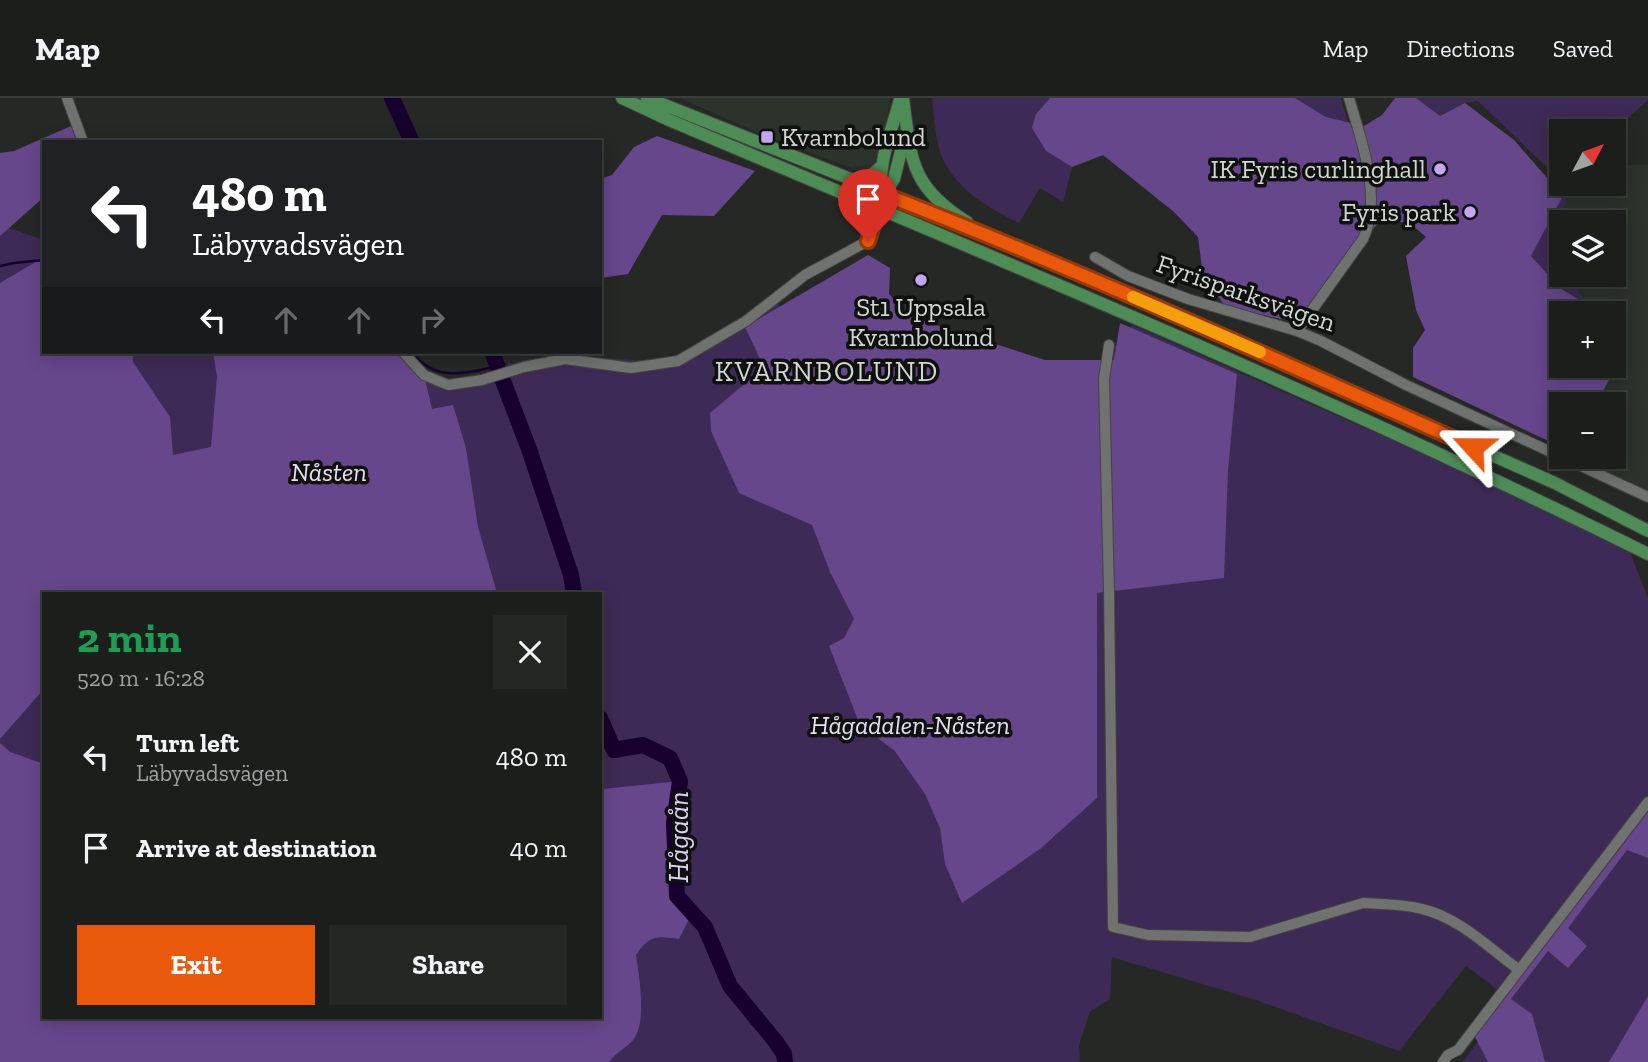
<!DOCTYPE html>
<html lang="en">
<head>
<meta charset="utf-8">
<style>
  body { margin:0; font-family:"Zilla Slab",serif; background:#252725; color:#f1f3f6; height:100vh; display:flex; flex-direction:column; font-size:26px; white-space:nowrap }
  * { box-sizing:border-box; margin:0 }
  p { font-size:23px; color:#a0a2a3 }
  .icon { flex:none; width:38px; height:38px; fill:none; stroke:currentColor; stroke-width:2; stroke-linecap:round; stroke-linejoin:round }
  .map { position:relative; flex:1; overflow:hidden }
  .side { position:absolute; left:42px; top:494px; width:560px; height:427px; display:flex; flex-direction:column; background:#1c1e1c; border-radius:0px; box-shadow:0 4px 18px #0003,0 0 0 2px #3a3c3b }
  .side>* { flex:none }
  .guide { position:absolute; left:42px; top:42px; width:560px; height:214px; border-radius:0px; box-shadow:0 4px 18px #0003,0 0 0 2px #3a3c3b; background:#202124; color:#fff; overflow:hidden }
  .needle { width:46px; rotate:49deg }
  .tools { position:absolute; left:1549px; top:21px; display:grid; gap:14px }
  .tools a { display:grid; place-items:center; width:77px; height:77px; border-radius:0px; background:#1c1e1c; box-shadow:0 4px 18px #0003,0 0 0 2px #3a3c3b; font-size:35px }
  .pin { position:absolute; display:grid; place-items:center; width:60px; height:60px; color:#fff; margin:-72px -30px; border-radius:50% 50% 50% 0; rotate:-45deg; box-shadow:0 0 7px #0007 }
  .pin .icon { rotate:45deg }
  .me { position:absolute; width:77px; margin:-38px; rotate:294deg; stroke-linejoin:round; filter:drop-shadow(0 0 5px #0008) }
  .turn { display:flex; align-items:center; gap:24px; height:147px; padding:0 35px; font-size:32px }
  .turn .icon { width:91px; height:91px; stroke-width:2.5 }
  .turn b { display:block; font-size:49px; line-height:60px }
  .lanes { display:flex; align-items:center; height:66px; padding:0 35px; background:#0003; justify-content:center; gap:35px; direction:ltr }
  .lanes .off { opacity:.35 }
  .round { display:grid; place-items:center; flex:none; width:74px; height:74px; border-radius:0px; background:#252725 }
  .overview { display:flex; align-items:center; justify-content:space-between; height:119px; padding:0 35px }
  h1 { font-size:42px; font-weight:700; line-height:52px; color:#1e9e55 }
  .cta { display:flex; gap:14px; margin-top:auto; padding:14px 35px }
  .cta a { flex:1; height:80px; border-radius:0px; background:#ea580c; color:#fff; font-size:28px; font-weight:700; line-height:80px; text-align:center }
  .cta a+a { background:#252725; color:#f1f3f6 }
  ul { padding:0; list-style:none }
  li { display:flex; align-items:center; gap:21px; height:91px; padding:0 35px }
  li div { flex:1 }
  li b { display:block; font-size:26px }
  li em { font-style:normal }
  header { display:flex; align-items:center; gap:42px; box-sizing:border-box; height:98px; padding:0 35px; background:#1c1e1c; border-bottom:2px solid #3a3c3b }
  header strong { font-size:33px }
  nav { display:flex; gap:38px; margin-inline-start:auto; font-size:24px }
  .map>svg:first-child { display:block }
  .built { fill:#2b332b; fill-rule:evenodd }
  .green { fill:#3e2a56; fill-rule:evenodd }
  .forest { fill:#66478c }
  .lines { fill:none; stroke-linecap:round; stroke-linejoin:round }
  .stream { stroke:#17002d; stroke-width:2.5 }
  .river { stroke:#17002d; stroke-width:16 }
  .minor-casing { stroke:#424442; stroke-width:12 }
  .major-casing { stroke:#424442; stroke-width:14 }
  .minor { stroke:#6f726f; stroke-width:10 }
  .major { stroke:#4e8c56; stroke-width:12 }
  .route-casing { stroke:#983908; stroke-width:18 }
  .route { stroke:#ea580c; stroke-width:12 }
  .slow { stroke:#f59e0b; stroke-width:12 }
  .poi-dot { fill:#c5a6f0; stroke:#0f110f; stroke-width:2.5 }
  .labels { text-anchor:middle; stroke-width:7; stroke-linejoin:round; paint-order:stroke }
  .poi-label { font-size:26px; fill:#d3d5d3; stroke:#0f110f; text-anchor:end }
  .street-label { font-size:26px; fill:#d3d5d3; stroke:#0f110f }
  .park-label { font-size:26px; font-style:italic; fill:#e5ddf1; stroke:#0f110f }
  .neighbourhood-label { font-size:28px; letter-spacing:2px; fill:#d3d5d3; stroke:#0f110f }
  .water-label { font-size:28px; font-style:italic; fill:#e0d0f8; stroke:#0f110f }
</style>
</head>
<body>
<header>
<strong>Map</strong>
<nav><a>Map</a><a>Directions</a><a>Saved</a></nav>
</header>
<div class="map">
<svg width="1648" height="964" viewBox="0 0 1648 964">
  <rect width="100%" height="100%" fill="#262826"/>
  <path class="built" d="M680 0H890L886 31 875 64 869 71 859 73 758 35Z
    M1614 67H1648V399L1569 359H1614V306H1596L1622 258 1618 227 1614 224V215H1600L1560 190 1531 158 1570 86H1614ZM1561 124H1614V177H1561Z"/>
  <path class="green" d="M932 0H1050L1036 16 1046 53 1072 69 1063 104 1040 90 1019 125C987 109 953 90 940 54 935 37 934 17 932 0Z
    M1295 0H1341L1348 24 1326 19Z
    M1416 0H1648V2L1613 33H1561V75L1556 78 1478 3 1465 5 1440 18Z
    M1563 98 1566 100 1561 124V177H1571L1580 196 1591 211 1560 190 1531 158Z
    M0 127 44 142V254H406L423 272 451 286 508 267V263L511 266 524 262 563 257 660 264 688 254 773 198 807 250 1102 265 1132 227 1524 400 1629 452 1648 500V964H1463L1510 901 1466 868 1399 953 1256 902 1112 859 1110 901 1090 914 1079 947 1080 964H0ZM44 495H600V919H44Z"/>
  <path class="forest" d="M1050 0H1295L1326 19 1364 28 1382 17 1395 0H1416L1440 18 1465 5 1514 42 1563 98 1531 158 1560 190 1600 215H1561V268H1614V224L1626 240 1622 258 1596 306H1561V349L1413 279V250L1425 232 1416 212 1406 158 1426 139 1410 125 1381 122 1346 162 1298 225 1225 208 1203 178 1198 139 1174 114 1103 57 1072 69 1046 53 1032 30 1036 16Z
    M71 28 77 44H44V99L0 138V55L14 53Z
    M657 38 755 73 714 118 662 117 628 176 600 180V81L612 77 634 49Z
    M868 157 890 170 889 196 908 218 1045 262H1114L1120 225 1237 276 1228 372 1224 480 1097 495V700L1040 751 962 805 945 766 940 730 925 696 894 652 860 627 829 548 844 540 854 521 830 474 812 427 739 395 711 333 710 315 754 278 760 261 745 229Z
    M44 159V254H133V264L170 319 173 357 211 349 217 279 213 254H403L424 277 432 311 453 307 466 350 478 429 497 495H44V591L0 641V185Z
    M0 645 10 654 44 666V919H600V711L603 691 680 683 674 725 677 798 692 815 679 841C656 838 650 837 636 857 639 879 647 922 634 941 627 950 615 955 609 964H0Z
    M1648 714V760L1627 752 1568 830 1587 848 1568 870 1548 853 1511 901 1532 916 1545 964H1488L1475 939Z
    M1648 898V964H1609Z"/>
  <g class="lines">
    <path class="stream" d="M0 168 14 165 44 162
      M412 254C434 284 465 276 497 268"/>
    <path class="river" d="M392 0 412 44
      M492 254 529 351 571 477 574 495
      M600 620 614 652 643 647 670 660 680 683 674 725 677 798 705 829 730 888 776 944 784 956 785 964"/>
    <g class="minor-casing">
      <path id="minor" d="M67 0 83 44
        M1095 159 1128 178 1188 201 1297 233 1321 243 1406 287 1648 399
        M1297 233 1363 141C1383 99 1361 42 1349 0
        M1109 247 1104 281 1109 494 1113 829 1148 837 1250 839 1363 805C1382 806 1404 806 1422 811 1458 819 1489 850 1518 871
        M403 254 424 277 448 287 482 282 524 269 565 261 631 270 678 263 746 223 805 177 868 143 877 111
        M1443 964 1448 957 1458 952 1648 704"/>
    </g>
    <g class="major-casing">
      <path id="major" d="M622 0 669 22C998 161 1328 297 1648 456
        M647 0 853 82 1113 190 1555 385 1648 433
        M903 0C911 61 910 89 967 124
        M853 82 870 78 882 68
        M883 96C875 70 894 27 900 1
        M881 101 894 81 904 41"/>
    </g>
    <use href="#minor" class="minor"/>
    <use href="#major" class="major"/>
  </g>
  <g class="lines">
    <g class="route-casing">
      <path id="route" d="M868 143 883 96C1082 173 1277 262 1473 349"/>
    </g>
    <use href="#route" class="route"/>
    <path class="slow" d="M1133 199 1260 254"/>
  </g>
  <g class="poi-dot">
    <rect x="760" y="32" width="14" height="14" rx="3.5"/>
    <circle cx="1440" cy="71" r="7"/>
    <circle cx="1470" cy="114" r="7"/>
    <circle cx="921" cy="182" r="7"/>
  </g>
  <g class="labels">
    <g class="poi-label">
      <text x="781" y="48" text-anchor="start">Kvarnbolund</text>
      <text x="1426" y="80">IK Fyris curlinghall</text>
      <text x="1456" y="123">Fyris park</text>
      <text x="921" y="218" text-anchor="middle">St1 Uppsala<tspan x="921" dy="30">Kvarnbolund</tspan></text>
    </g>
    <g class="street-label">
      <text transform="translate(1246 195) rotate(19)" y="9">Fyrisparksvägen</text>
    </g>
    <g class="park-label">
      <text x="329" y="383">Nåsten</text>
      <text x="910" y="636">Hågadalen-Nåsten</text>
    </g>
    <g class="neighbourhood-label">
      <text x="827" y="283">KVARNBOLUND</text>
    </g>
    <g class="water-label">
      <text transform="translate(678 739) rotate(-90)" y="10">Hågaån</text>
    </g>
  </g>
</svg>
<div class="tools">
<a><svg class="needle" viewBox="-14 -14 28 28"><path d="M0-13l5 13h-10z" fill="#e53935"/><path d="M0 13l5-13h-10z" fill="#a0a2a3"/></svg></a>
<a><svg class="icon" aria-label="layers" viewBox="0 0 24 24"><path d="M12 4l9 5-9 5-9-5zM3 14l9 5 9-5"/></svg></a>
<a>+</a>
<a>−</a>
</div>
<div class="pin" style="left:868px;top:143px;background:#d93025"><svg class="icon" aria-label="arrive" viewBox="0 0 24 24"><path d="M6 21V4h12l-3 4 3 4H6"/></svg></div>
<svg class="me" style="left:1473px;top:349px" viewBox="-20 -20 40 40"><path d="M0-17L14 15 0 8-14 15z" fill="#ea580c" stroke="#fff" stroke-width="4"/></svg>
<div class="guide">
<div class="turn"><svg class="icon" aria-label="left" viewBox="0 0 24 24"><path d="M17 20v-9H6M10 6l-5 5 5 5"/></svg><div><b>480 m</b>Läbyvadsvägen</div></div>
<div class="lanes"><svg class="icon" aria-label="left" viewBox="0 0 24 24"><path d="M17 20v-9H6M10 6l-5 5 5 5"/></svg><svg class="icon off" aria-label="ahead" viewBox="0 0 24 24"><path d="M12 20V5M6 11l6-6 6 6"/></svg><svg class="icon off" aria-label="ahead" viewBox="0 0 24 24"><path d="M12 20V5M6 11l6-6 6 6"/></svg><svg class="icon off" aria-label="right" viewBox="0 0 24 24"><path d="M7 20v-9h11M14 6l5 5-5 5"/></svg></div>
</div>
<section class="side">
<div class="overview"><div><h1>2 min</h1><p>520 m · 16:28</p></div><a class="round"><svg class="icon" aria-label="close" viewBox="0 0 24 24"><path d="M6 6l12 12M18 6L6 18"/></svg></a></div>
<ul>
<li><svg class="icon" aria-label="left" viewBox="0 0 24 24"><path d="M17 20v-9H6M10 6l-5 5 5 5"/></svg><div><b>Turn left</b><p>Läbyvadsvägen</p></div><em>480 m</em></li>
<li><svg class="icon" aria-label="arrive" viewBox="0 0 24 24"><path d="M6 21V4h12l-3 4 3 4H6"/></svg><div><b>Arrive at destination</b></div><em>40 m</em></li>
</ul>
<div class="cta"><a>Exit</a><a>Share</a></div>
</section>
</div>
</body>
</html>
